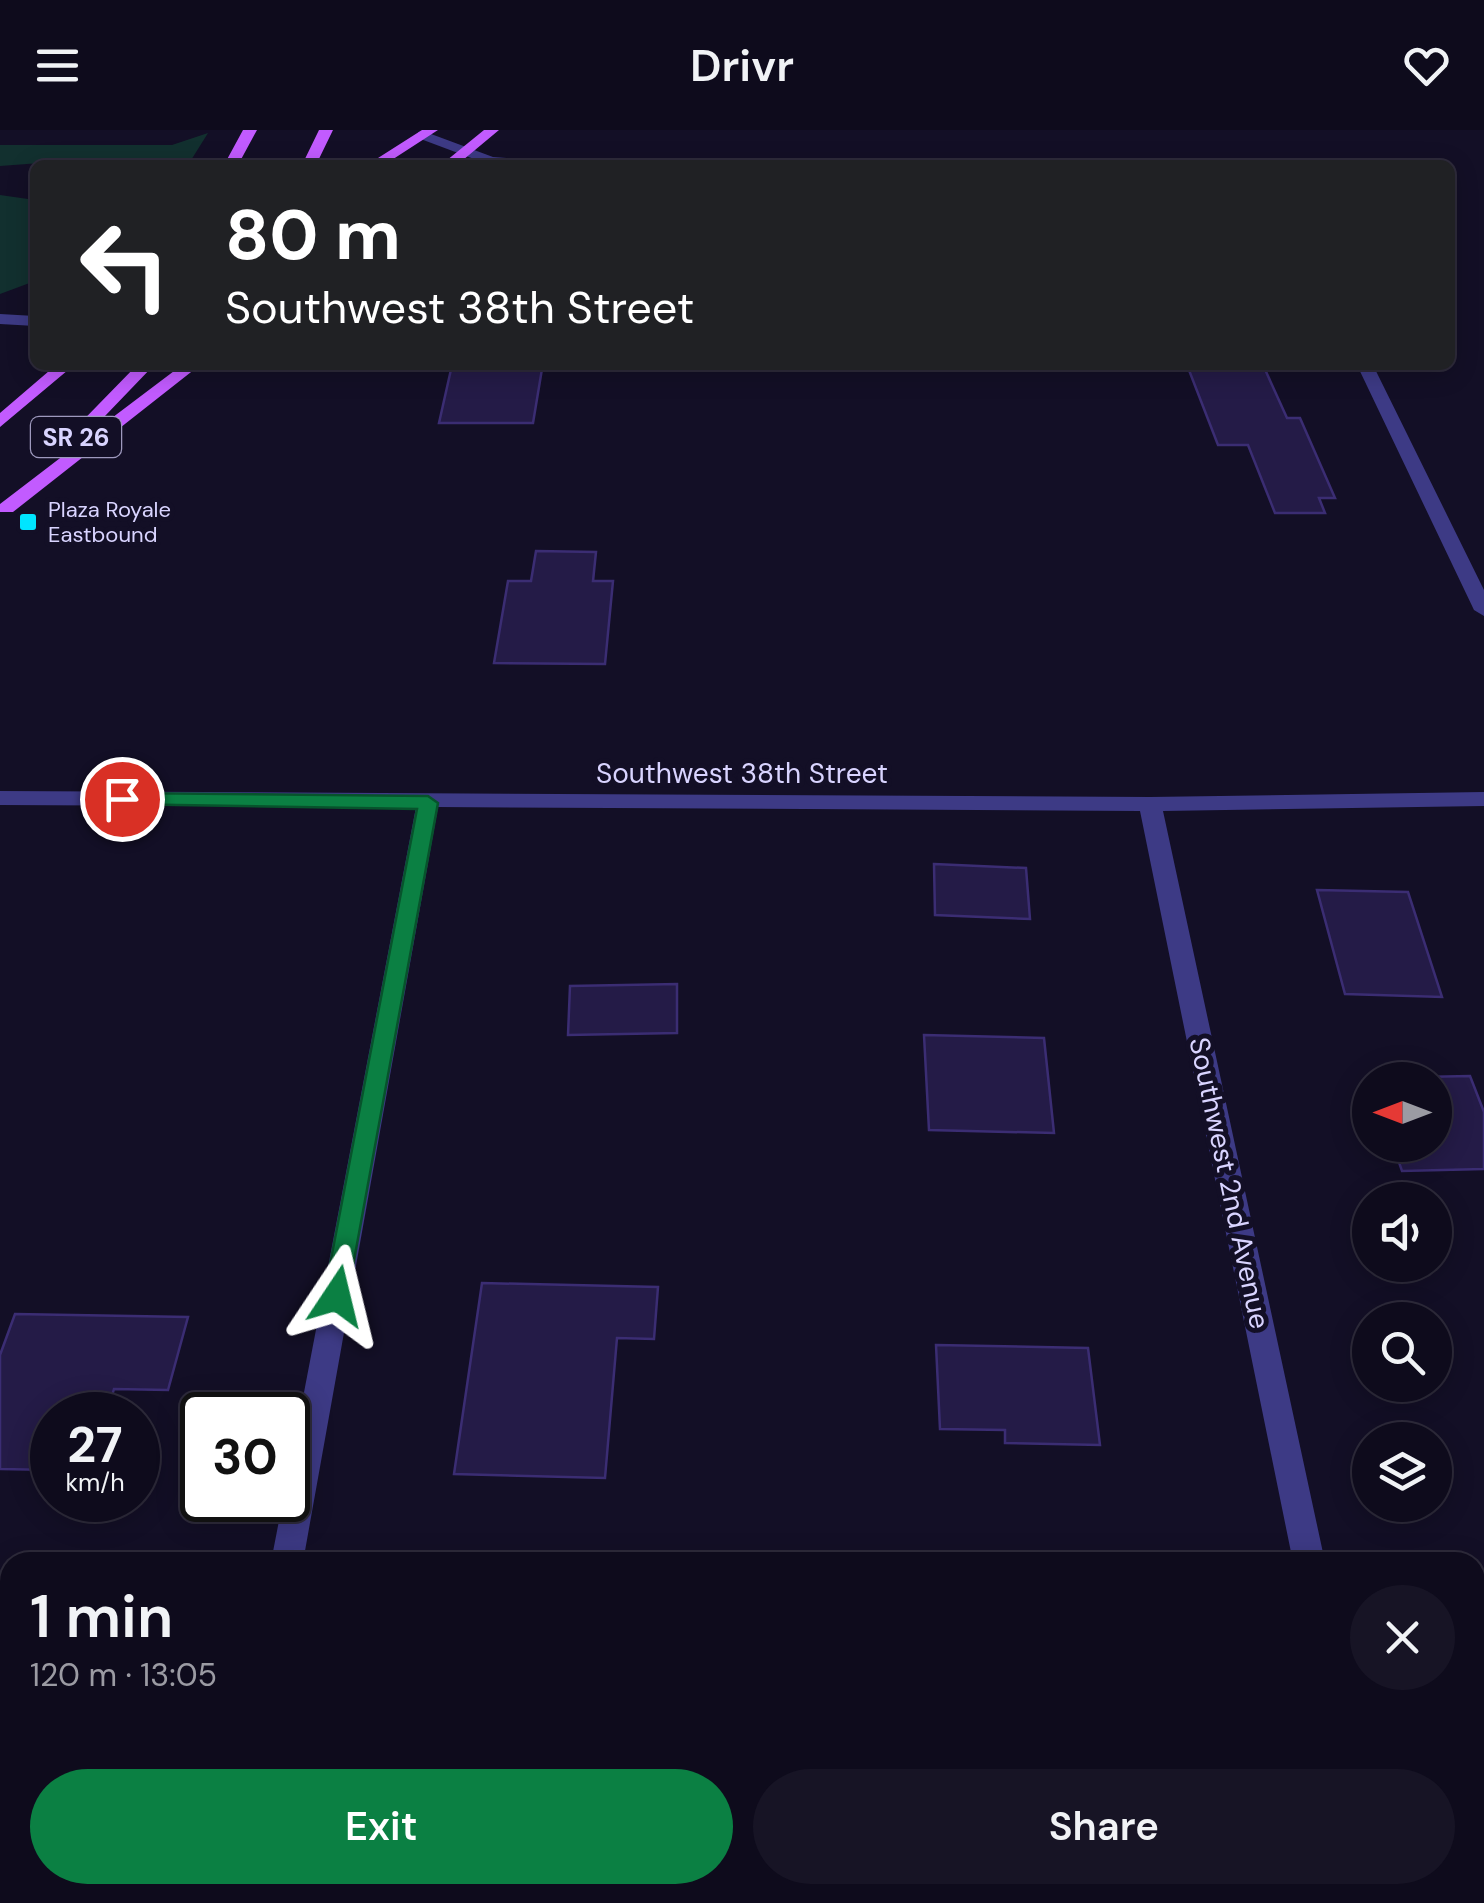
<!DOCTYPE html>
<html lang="en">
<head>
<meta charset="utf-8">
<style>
  body { margin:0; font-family:"DM Sans",sans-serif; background:#171425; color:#f1f3f6; height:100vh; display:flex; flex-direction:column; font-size:38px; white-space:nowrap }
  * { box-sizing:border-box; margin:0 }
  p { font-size:32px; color:#9b9ba3 }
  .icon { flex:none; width:55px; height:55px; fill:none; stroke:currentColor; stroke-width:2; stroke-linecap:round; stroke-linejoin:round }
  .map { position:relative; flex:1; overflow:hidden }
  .details { position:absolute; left:0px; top:1422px; width:1485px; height:352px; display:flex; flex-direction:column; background:#0e0b1c; border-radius:30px 30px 0 0; box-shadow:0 5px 25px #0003,0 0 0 2px #2e2b3b }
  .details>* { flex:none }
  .top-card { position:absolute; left:30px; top:30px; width:1425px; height:210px; border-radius:15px; box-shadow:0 5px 25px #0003,0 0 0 2px #2e2b3b; background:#202124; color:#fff; overflow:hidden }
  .needle { width:65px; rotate:270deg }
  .tools { position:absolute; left:1352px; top:932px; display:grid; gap:20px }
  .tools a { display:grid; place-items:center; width:100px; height:100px; border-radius:50%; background:#0e0b1c; box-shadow:0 5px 25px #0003,0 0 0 2px #2e2b3b; font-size:50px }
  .speed { position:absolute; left:30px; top:1262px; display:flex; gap:20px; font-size:50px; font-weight:700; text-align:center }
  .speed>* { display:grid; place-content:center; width:130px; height:130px; border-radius:50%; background:#0e0b1c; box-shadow:0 5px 25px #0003,0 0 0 2px #2e2b3b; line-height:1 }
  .speed small { font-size:25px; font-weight:400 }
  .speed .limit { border:5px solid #111; border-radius:15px; background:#fff; color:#111 }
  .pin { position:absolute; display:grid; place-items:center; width:85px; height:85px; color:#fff; margin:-42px; border:5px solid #fff; border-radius:50%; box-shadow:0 2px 10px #0007 }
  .me { position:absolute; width:110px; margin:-55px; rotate:10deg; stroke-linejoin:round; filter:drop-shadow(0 0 8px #0008) }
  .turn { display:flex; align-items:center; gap:35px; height:210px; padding:0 30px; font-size:45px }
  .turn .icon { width:130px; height:130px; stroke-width:2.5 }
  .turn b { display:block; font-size:70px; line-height:85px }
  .round { display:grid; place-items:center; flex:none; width:105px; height:105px; border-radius:52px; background:#171425 }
  .summary { display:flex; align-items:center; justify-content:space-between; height:170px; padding:0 30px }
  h1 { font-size:60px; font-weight:600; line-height:75px }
  .button { display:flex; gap:20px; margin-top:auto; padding:20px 30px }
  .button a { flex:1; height:115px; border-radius:60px; background:#0b8043; color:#fff; font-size:40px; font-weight:600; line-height:115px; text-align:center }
  .button a+a { background:#171425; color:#f1f3f6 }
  header { display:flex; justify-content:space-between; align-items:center; height:130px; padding:0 30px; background:#0e0b1c; font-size:45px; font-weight:600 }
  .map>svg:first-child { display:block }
  .green { fill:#12302f }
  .building { fill:#241b47; stroke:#3b2d73; stroke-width:2.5 }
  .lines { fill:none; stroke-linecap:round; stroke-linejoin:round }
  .minor { fill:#3d3a85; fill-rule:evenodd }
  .major { fill:#c25bff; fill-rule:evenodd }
  .route { fill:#0b8043; stroke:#07532c; stroke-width:2.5 }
  .poi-dot { fill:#00e5ff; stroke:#130f26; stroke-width:4 }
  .labels { text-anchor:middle; stroke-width:10; stroke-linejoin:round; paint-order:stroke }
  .far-poi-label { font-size:22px; fill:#d9d4ff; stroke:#130f26; text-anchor:start }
  .shield { fill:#130f26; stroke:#9e99be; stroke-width:2.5 }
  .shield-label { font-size:25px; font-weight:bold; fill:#d9d4ff }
  .street-label { font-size:28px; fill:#d9d4ff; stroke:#130f26 }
</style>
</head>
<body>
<header><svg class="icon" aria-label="menu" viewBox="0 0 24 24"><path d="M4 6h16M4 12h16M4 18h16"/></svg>Drivr<svg class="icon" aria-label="heart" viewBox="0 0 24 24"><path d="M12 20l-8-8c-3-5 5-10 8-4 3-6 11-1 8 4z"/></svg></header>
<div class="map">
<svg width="1484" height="1773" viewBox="0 0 1484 1773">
  <rect width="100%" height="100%" fill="#130f26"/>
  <path class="green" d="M208 3 188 35 54 32 0 36V15H172Z
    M0 65 35 70V151L0 164Z"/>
  <path class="building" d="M452 235 542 239 533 293H439Z
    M1187 235H1263L1287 288H1300L1335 368H1319L1325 383H1275L1248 315H1218Z
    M536 421 596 422 593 451H613L605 534 494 533 508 451H531Z
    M934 734 1026 738 1030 789 935 785Z
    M1317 760 1408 762 1442 867 1345 864Z
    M677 854V903L568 905 570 856Z
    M924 905 1044 908 1054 1003 929 1000Z
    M1470 946 1484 982V1039L1402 1041 1393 1015H1435V950L1369 948Z
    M482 1153 658 1157 654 1209 617 1208 605 1348 454 1344Z
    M15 1184 188 1187 168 1260 114 1259 106 1285H52V1340L0 1339V1225Z
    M936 1215 1088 1218 1100 1315 1005 1313V1300L940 1299Z"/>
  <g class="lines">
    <path class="minor" d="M423 1 493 27 543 31 550 35H490L418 8V2Z
      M898 31H1268L1275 35H891Z
      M0 184 35 186V196L0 194Z
      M1357 235H1373L1484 460V486L1474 480Z
      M0 661 1150 667 1484 662V676L1163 681 1325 1432H1293L1140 681 438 677 303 1432H271L283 1370H288V1346L416 677 0 675Z
      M208 1765H244L242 1773H206Z
      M1361 1765H1397L1399 1773H1363Z"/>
    <path class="major" d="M243 0H257L238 35H224Z
      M319 0H333L316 35H302Z
      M422 0H438L384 35H367Z
      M484 0H499L457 35H441Z
      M56 235H74L0 297V283Z
      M137 235H154L80 312 182 235H200L13 382H0V374L68 322 57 317Z"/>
  </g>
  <path class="route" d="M122 663 428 666 438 673 346 1174 337 1177 328 1174 324 1166 417 679 115 674V664Z"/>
  <rect class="poi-dot" x="18" y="382" width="20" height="20" rx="5"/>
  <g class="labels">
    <g class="far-poi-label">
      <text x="48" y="387">Plaza Royale<tspan x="48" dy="25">Eastbound</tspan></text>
    </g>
    <rect class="shield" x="31" y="287" width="90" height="40" rx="8"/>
    <g class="shield-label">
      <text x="76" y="316">SR 26</text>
    </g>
    <g class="street-label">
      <text x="742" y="653">Southwest 38th Street</text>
      <text transform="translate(1230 1053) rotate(78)" y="10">Southwest 2nd Avenue</text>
    </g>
  </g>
</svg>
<div class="tools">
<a><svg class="needle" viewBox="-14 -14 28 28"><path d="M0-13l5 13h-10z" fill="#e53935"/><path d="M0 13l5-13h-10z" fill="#9b9ba3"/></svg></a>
<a><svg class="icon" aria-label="sound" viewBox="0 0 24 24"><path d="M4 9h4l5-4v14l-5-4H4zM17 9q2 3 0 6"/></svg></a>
<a><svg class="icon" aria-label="search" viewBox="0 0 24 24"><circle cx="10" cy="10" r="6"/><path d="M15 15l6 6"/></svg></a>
<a><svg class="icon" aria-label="layers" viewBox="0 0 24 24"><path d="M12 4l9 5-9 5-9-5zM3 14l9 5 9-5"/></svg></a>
</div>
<div class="speed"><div>27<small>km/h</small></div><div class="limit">30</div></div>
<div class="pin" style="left:122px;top:669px;background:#d93025"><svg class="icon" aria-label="arrive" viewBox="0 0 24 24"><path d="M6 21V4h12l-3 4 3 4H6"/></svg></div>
<svg class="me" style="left:337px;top:1166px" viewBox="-20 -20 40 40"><path d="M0-17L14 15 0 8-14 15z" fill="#0b8043" stroke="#fff" stroke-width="4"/></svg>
<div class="top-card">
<div class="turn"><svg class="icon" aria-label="left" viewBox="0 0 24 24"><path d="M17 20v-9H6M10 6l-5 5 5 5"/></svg><div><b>80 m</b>Southwest 38th Street</div></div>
</div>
<section class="details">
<div class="summary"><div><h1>1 min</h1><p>120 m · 13:05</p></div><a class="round"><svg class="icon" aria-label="close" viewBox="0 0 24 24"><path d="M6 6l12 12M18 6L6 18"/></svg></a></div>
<div class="button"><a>Exit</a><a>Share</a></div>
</section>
</div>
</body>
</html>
